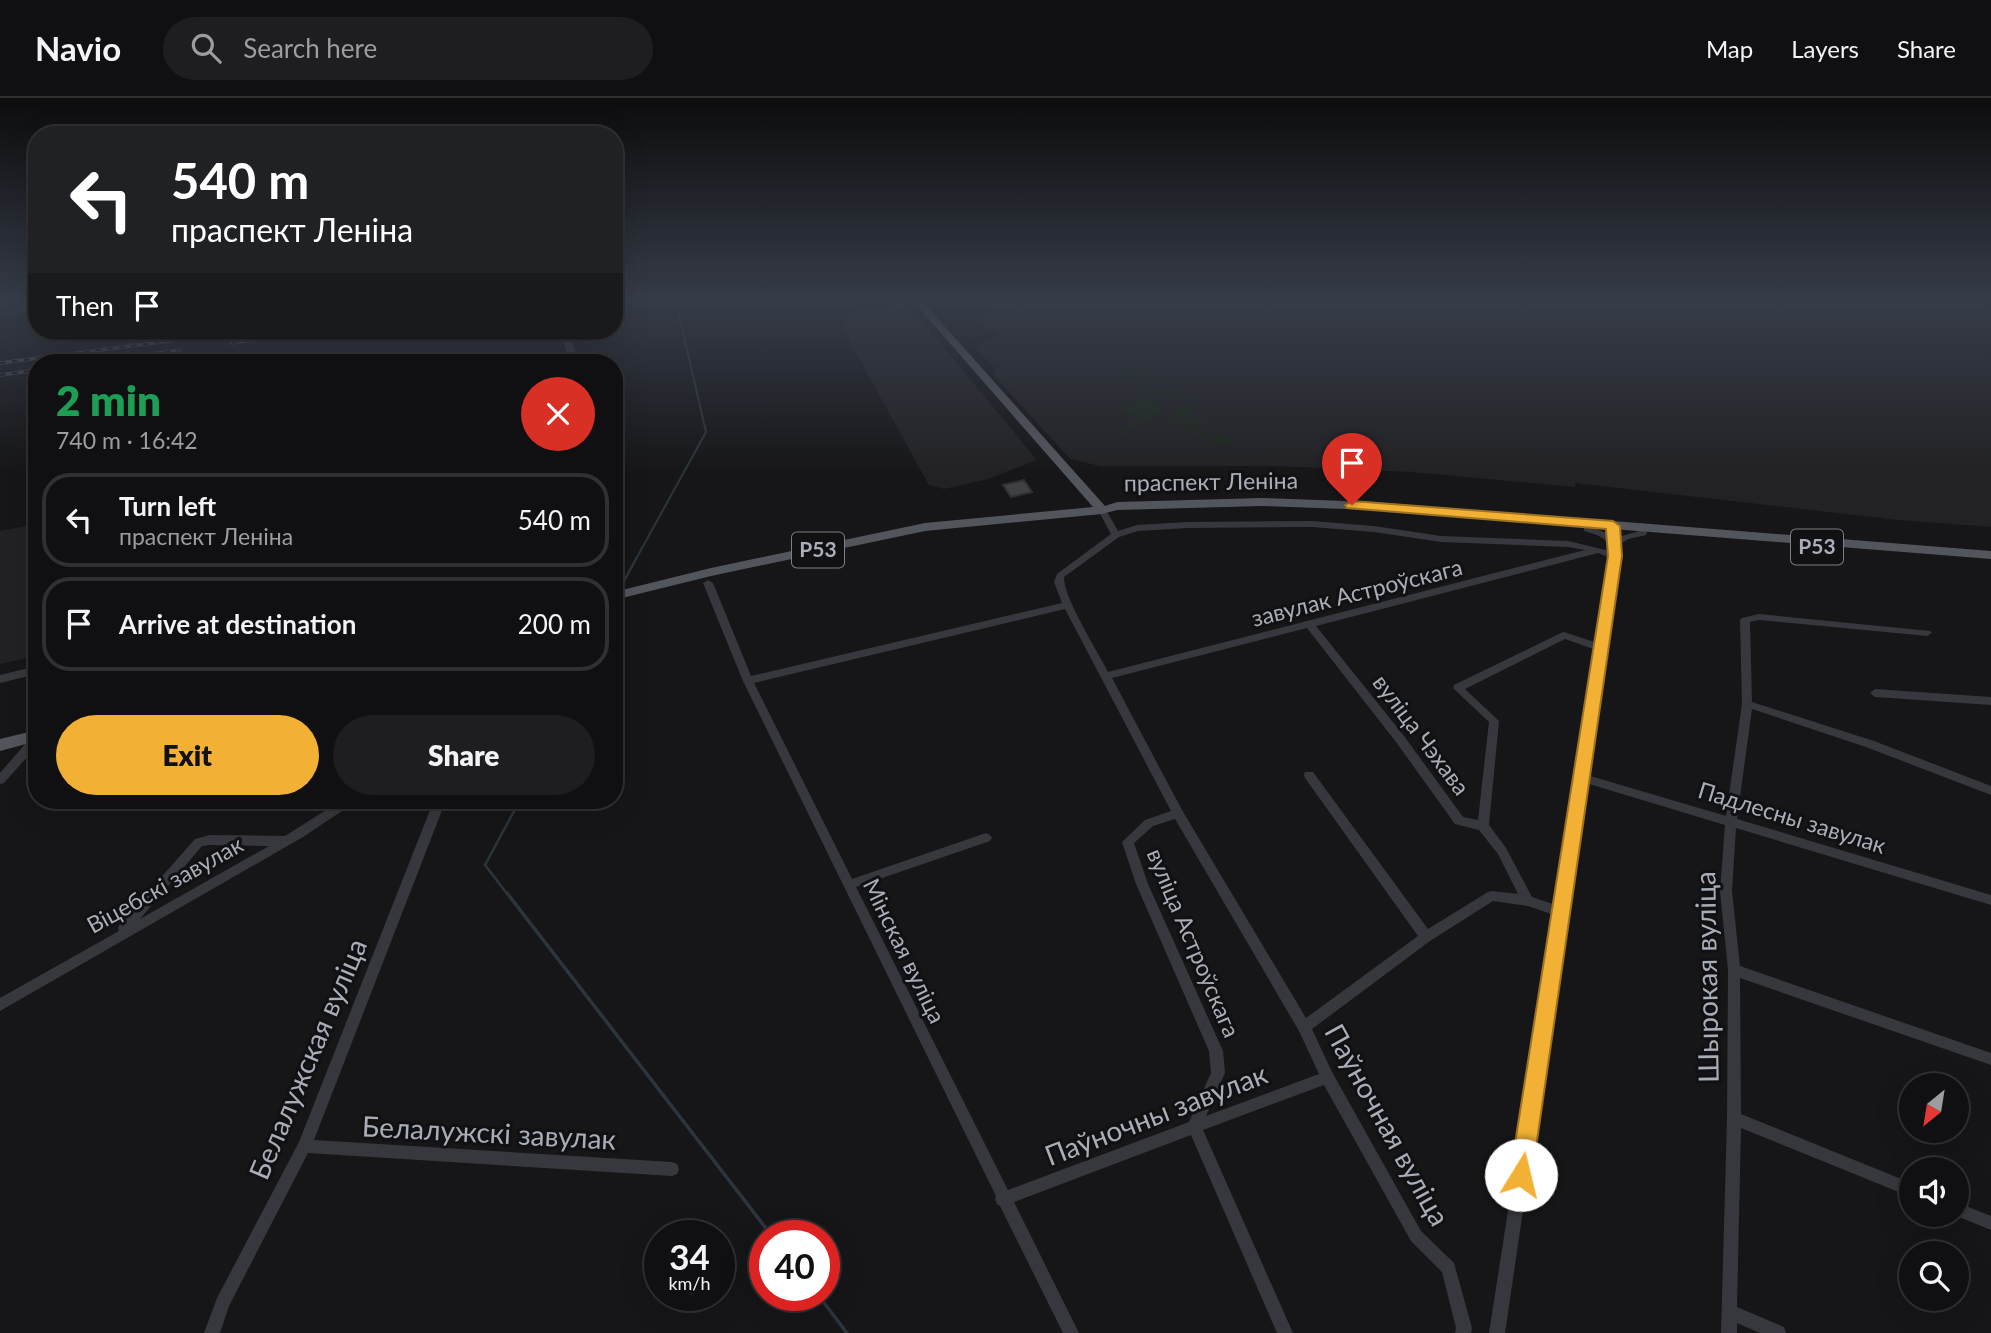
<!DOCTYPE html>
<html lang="en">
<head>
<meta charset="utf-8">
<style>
  body { margin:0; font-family:Lato,sans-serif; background:#1e1e20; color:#f1f3f6; height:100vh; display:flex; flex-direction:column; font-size:26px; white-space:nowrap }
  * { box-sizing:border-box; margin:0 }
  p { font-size:23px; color:#9c9d9f }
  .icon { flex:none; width:38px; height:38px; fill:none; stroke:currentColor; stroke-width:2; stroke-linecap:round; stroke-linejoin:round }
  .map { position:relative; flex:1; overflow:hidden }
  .drawer { position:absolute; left:28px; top:256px; width:595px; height:455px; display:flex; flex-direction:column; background:#101012; border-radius:28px; box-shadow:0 7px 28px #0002,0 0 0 2px #303032 }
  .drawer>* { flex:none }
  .hud { position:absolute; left:28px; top:28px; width:595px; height:214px; border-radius:28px; box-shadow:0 7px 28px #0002,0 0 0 2px #303032; background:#202124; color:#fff; overflow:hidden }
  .needle { width:46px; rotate:210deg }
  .controls { position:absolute; left:1899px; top:975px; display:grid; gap:14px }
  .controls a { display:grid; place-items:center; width:70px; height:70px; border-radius:50%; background:#101012; box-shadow:0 7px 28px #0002,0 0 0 2px #303032; font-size:35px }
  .speed { position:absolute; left:644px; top:1122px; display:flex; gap:14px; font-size:35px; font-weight:700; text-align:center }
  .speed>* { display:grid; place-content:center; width:91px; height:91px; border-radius:50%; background:#101012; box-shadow:0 7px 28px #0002,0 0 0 2px #303032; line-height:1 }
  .speed small { font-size:18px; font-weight:400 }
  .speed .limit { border:10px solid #d22; background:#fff; color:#111 }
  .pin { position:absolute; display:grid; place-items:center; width:60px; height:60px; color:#fff; margin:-72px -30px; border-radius:50% 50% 50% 0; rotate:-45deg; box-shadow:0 0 7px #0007 }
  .pin .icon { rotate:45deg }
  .me { position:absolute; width:77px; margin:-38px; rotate:9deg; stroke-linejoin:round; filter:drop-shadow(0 0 5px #0008) }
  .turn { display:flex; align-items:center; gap:24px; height:147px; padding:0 28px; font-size:32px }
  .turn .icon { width:91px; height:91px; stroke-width:2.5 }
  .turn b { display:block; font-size:49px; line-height:60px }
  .then { display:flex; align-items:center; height:66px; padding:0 28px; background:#0003; gap:14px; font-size:26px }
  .round { display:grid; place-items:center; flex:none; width:74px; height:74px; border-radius:37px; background:#1e1e20 }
  .summary { display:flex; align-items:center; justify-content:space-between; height:119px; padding:0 28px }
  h1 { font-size:42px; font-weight:800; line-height:52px; color:#1e9e55 }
  .primary-button { display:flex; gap:14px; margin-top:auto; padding:14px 28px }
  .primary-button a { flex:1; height:80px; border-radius:42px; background:#f2b134; color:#111; font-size:28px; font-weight:800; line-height:80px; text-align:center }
  .primary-button a+a { background:#1e1e20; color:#f1f3f6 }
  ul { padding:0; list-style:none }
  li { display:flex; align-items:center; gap:21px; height:94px; margin:0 14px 10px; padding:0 14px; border:4px solid #303032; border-radius:28px }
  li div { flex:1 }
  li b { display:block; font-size:26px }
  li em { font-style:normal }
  header { display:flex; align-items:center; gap:42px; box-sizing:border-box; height:98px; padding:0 35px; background:#101012; border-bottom:2px solid #303032 }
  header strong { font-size:33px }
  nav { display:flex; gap:38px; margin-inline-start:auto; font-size:24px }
  .search { width:490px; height:63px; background:#1e1e20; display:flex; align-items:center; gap:18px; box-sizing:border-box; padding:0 24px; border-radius:38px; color:#9c9d9f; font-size:26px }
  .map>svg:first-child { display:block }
  .built { fill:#222225 }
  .green { fill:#1e261f }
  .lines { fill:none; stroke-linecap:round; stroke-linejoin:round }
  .stream-far2 { stroke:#2c353c; stroke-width:2 }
  .stream-far1 { stroke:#2c353c; stroke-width:2.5 }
  .stream { stroke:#2c353c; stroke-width:3.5 }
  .building { fill:#404145; stroke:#303034; stroke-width:2 }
  .minor { fill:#37383d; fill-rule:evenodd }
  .major { fill:#53555c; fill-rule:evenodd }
  .rail-casing { stroke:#4a4c52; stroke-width:3.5 }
  .rail { stroke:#111113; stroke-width:2; stroke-dasharray:6; stroke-linecap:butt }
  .route { fill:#f2b134; stroke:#9d7322; stroke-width:2 }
  .labels { text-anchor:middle; stroke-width:6; stroke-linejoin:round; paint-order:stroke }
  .shield { fill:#111113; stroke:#7b7e86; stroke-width:2 }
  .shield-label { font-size:21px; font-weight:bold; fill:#a8adb8 }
  .street-label { font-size:23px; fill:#a8adb8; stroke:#111113 }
  .near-street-label { font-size:28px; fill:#a8adb8; stroke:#111113 }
</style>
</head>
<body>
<header>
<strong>Navio</strong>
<div class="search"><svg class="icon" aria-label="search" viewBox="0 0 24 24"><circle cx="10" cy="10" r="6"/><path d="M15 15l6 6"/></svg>Search here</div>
<nav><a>Map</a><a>Layers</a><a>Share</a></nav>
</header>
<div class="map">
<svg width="1991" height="1235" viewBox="0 0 1991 1235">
  <rect width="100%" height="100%" fill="#161618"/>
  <path class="built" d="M905 203 1037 362 988 381 944 391 929 387 852 248 840 217Z
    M974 203H1991V429L1898 422 1575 385V389L1411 374 1275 368H1100L1070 361 992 275 996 272 975 250 999 236 973 221 990 212Z
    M37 426V558L0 566V433Z"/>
  <path class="green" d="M1128 270 1145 271 1135 278 1172 296 1182 290 1189 297 1183 299 1143 292 1149 287 1130 277 1122 281 1120 279 1121 274Z
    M1139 299 1154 301 1165 309 1164 313 1122 338 1115 339 1116 333 1137 321 1120 310Z
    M1186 306 1199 308V312L1191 310 1189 317 1202 319 1205 328 1200 332 1214 339 1220 335 1237 346 1217 347 1173 325 1170 317Z"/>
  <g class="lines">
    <path class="stream-far2" d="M636 461 706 334 676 204"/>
    <path class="stream-far1" d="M614 527 621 514 624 483 637 459
      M508 797 485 767 520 702"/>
    <path class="stream" d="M507 795 772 1138
      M818 1197 847 1235"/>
  </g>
  <path class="building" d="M1024 382 1032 394 1011 399 1003 387Z"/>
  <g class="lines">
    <path class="minor" d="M37 208V212L0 219V215Z
      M560 233H568L576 256 577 264H569L568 259 528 264H509L513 262 567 255Z
      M1102 409 1105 410 1118 433 1137 427 1188 424 1312 423 1374 428 1441 438 1568 443 1610 453C1609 439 1595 436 1584 433V429H1590L1609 436 1610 426H1616L1618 439 1643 432 1646 433 1647 435 1646 437C1631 441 1618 439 1620 458L1587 677 1726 718 1742 606 1740 522 1742 520 1759 516 1930 533 1932 535 1927 538 1759 522 1750 524 1752 604 1874 643 1991 688V697L1866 649 1752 611 1737 721 1991 797V807L1736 730 1732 793 1740 868 1991 955V967L1740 880 1741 1016 1911 1085V1099L1741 1030 1737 1209 1784 1229 1786 1235H1760L1737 1225V1235H1721L1727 1020 1728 872 1720 793 1725 727 1586 685 1505 1235H1489L1554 817 1528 808 1493 803 1430 843 1312 931 1332 974 1421 1133 1454 1165 1472 1230 1471 1235H1455L1456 1230 1442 1174 1411 1143 1324 987 1203 1032 1293 1235H1277L1191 1037 1014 1104 1079 1235H1063L1000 1108 997 1106 995 1101 996 1098 743 583 703 485 708 482 713 485 751 578 1062 505 1054 484 1057 476 1111 436 1098 412ZM1312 429 1374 434 1441 444 1568 449 1585 452 1108 574C1098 554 1063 499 1064 479L1119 439 1138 433 1188 430ZM1598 455 1610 460 1597 545 1564 534 1561 535 1454 587 1453 590 1489 624 1478 722 1463 719 1404 638 1316 528ZM1065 511 1171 713 1145 722 1122 744 1136 786 1209 953 1211 975 1189 1024 1008 1092 856 789 990 743 992 740 990 737 986 735 852 781 754 585ZM1307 530 1396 644 1455 726 1479 732 1498 756 1518 796 1492 793 1488 794 1428 831 1313 674H1305L1304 677 1305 680 1418 838 1306 920 1182 712 1112 580ZM1565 541 1596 552 1576 676 1574 679 1576 681 1556 807 1532 799 1506 750 1489 727 1499 623 1465 591ZM1175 721 1299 933 1319 976 1206 1018 1225 975 1223 953 1148 786 1134 745 1153 728Z
      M37 568V576L0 585V577Z
      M1875 591 1991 599V607L1875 599 1870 595Z
      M37 636V648L4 685 0 686V675L33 637Z
      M342 702H356L354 705 303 739 0 913V900L119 833 118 830 120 826 195 741 210 737 285 738ZM210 747 269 748 140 821 202 748Z
      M434 702H446L314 1042 672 1064 677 1066 679 1071 677 1076 672 1078 308 1055 229 1208 220 1235H204L217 1200 299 1044Z
      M1956 1104 1991 1118V1132L1952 1116H1956Z"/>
    <path class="major" d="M614 203H632L614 207Z
      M913 203H922L1105 408 1117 404 1262 400 1373 404 1991 453V461L1373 412 1262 408 1117 412 1102 416 925 433 711 478 614 502V494L711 470 925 425 1093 409Z
      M37 632V643L0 653V641Z"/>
    <g class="rail-casing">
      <path id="rail" d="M232 245 315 233
        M93 264 180 252
        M0 265 246 233
        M0 277 37 272"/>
    </g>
    <use href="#rail" class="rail"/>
  </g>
  <linearGradient id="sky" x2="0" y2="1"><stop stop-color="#0c0c0d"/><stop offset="0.54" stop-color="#363c48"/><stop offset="1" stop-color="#363c48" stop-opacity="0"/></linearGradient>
  <rect width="1991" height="375" fill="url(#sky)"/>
  <path class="route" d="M1352 403 1613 423 1620 428 1622 458 1532 1077 1529 1085 1521 1088 1513 1085 1510 1077 1608 458 1606 431 1347 410 1345 407Z"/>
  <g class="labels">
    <g class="shield">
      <rect x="1791" y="431.5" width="52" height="35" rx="5"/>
      <rect x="792" y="434.5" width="52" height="35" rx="5"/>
    </g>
    <g class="shield-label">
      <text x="1817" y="456">Р53</text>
      <text x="818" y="459">Р53</text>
    </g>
    <g class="street-label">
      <text transform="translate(1211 384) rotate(-1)" y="8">праспект Леніна</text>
      <text transform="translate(1357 495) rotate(-14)" y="8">завулак Астроўскага</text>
      <text transform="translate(1421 637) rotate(53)" y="8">вуліца Чэхава</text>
      <text transform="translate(1792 720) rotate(17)" y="8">Падлесны завулак</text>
      <text transform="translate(165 787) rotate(-29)" y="8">Віцебскі завулак</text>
      <text transform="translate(1193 845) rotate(67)" y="8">вуліца Астроўскага</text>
      <text transform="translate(904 853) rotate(64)" y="8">Мінская вуліца</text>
    </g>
    <g class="near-street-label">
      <text transform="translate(1707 879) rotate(-91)" y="10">Шырокая вуліца</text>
      <text transform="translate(308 961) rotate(-67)" y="10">Белалужская вуліца</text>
      <text transform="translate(1156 1017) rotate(-21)" y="10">Паўночны завулак</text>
      <text transform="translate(1387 1027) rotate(61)" y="10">Паўночная вуліца</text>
      <text transform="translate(489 1035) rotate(3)" y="10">Белалужскі завулак</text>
    </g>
  </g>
</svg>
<div class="controls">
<a><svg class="needle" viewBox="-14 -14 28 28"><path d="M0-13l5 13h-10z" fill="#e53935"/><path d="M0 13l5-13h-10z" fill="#9c9d9f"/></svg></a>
<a><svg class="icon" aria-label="sound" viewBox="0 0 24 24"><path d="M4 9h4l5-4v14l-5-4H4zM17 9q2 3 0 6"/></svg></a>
<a><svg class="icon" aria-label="search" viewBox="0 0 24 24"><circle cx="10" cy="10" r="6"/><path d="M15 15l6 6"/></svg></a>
</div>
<div class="speed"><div>34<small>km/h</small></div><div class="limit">40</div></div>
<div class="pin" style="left:1352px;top:407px;background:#d93025"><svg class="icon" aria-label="arrive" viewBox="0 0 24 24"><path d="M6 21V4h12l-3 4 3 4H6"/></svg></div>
<svg class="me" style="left:1521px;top:1077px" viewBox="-20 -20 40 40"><circle r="19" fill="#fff"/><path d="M0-13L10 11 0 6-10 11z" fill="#f2b134"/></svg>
<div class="hud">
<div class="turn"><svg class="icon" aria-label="left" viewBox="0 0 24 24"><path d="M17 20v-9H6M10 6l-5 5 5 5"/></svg><div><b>540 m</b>праспект Леніна</div></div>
<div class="then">Then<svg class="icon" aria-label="arrive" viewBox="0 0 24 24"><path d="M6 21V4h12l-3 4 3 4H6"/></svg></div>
</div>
<section class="drawer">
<div class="summary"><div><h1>2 min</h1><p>740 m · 16:42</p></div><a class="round" style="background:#d93025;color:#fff"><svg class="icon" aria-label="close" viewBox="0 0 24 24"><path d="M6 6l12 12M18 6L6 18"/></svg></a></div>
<ul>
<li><svg class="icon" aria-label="left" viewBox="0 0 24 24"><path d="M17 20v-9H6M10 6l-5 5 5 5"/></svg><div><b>Turn left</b><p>праспект Леніна</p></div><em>540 m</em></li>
<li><svg class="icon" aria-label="arrive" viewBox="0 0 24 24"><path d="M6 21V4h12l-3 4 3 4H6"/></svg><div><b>Arrive at destination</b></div><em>200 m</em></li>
</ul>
<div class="primary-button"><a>Exit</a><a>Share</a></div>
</section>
</div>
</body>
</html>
